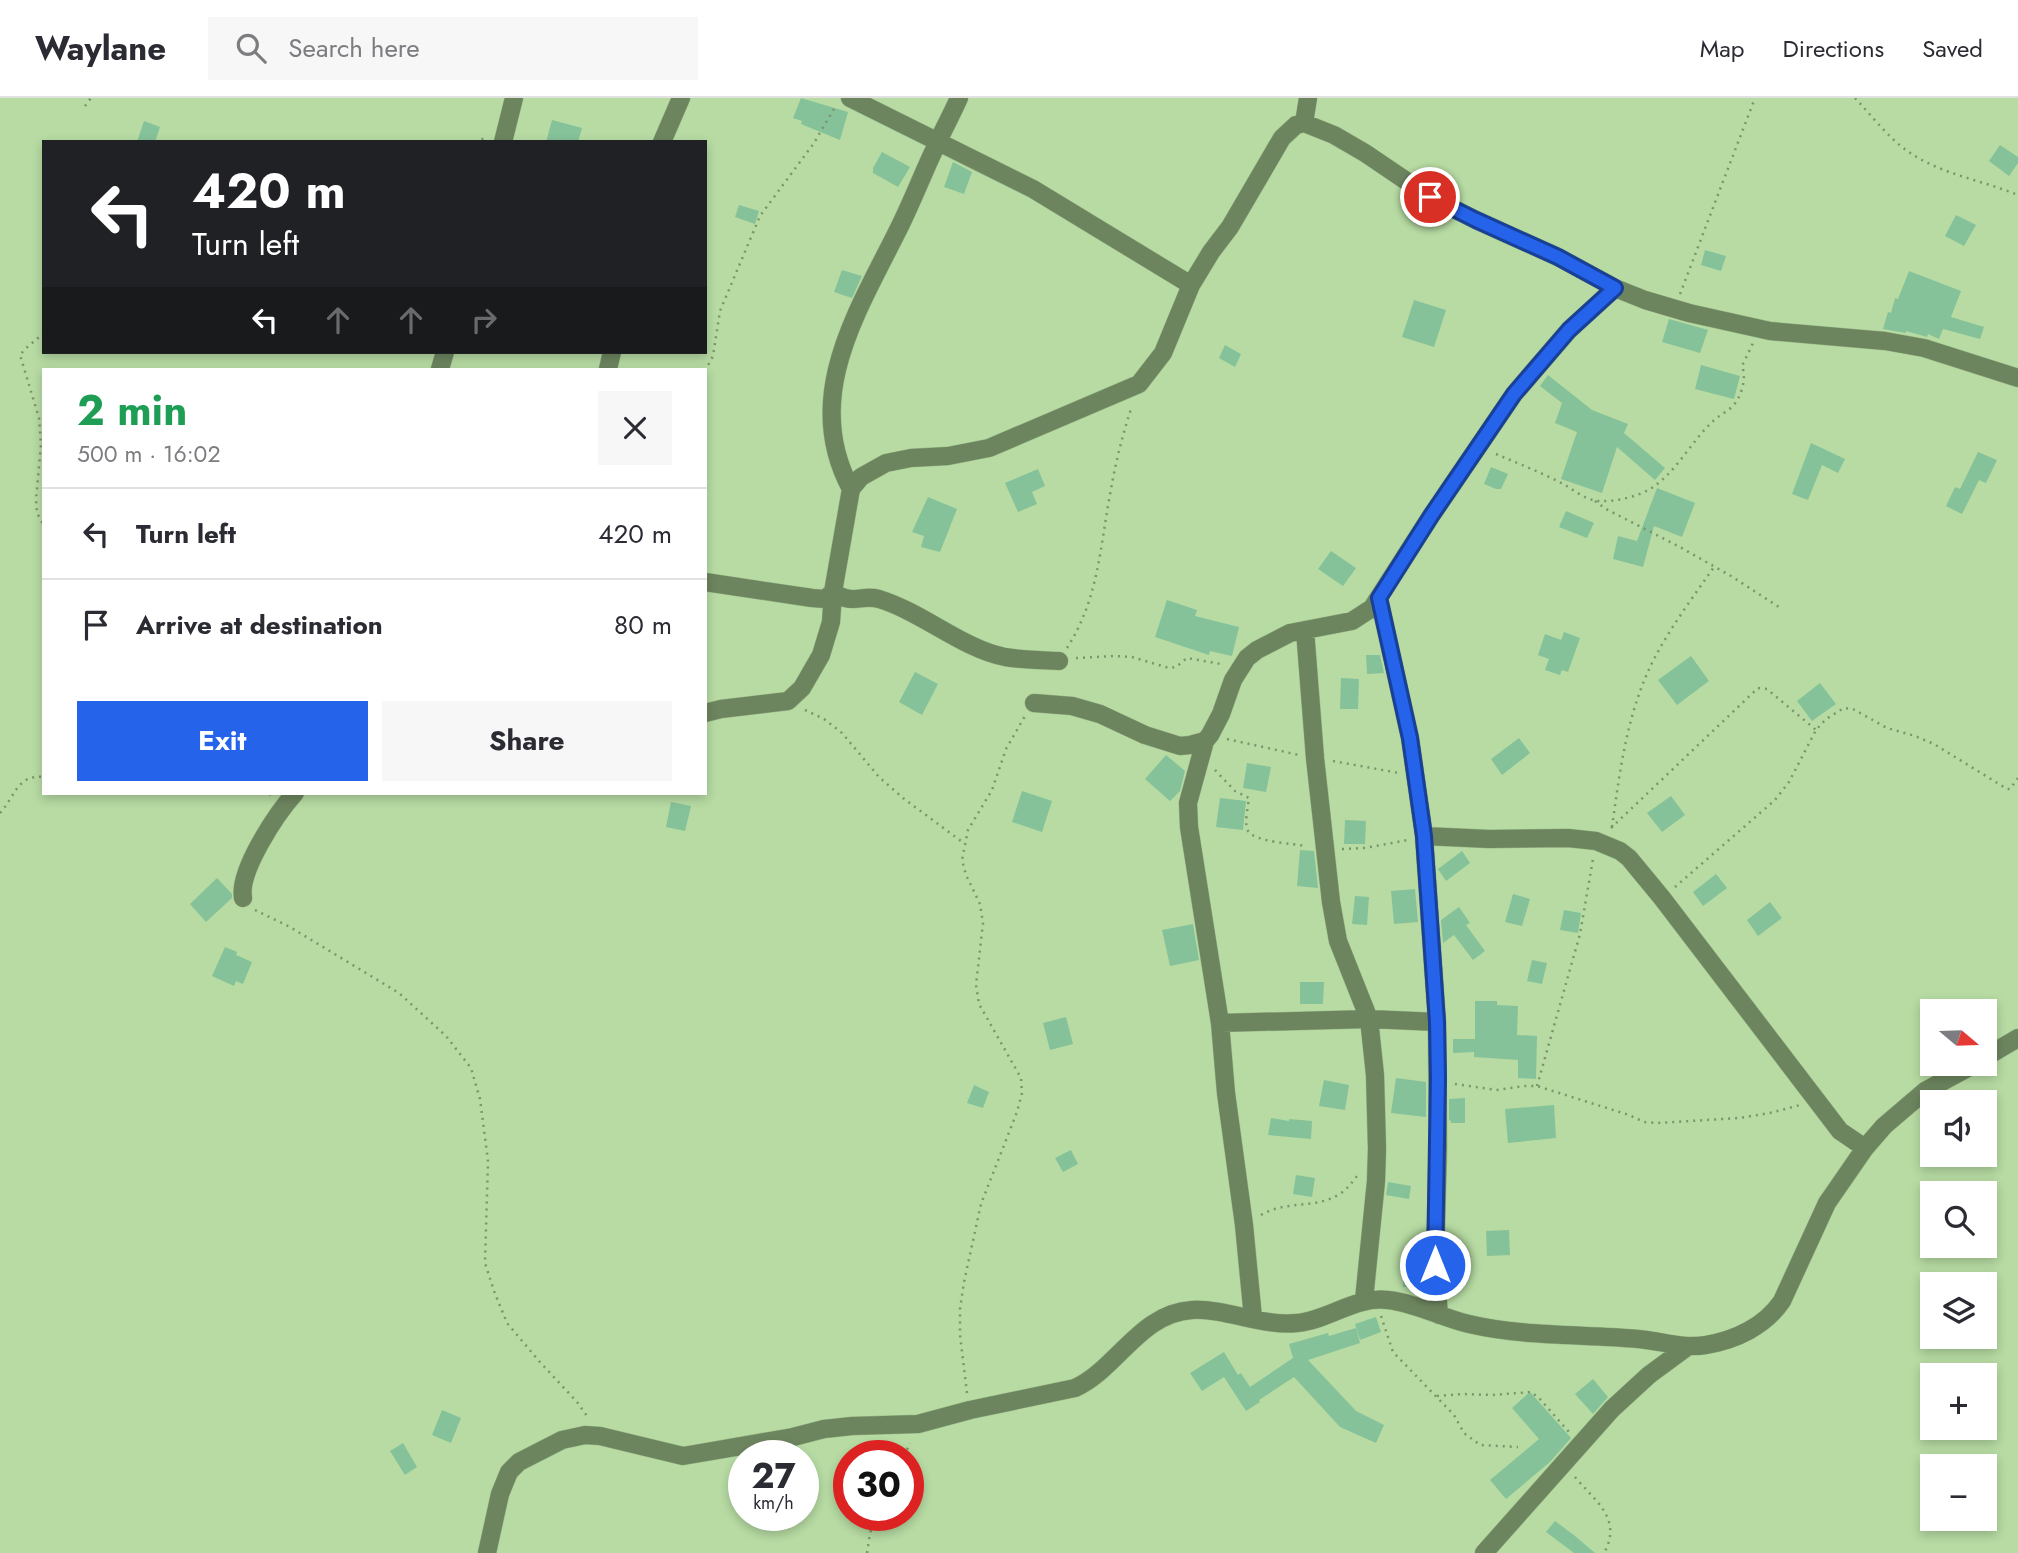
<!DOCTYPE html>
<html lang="en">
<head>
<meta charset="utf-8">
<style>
  body { margin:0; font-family:Jost,sans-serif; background:#f7f7f7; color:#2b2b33; height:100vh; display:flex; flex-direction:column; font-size:26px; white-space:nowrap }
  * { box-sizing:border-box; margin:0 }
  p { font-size:23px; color:#7c7c81 }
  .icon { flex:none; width:38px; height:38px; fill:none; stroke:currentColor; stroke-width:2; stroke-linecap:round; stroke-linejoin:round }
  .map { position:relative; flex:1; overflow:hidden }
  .details { position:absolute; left:42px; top:270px; width:665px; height:427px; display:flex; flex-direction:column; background:#fff; border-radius:0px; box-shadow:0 4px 10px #0003 }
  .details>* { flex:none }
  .guide { position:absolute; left:42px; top:42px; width:665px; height:214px; border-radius:0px; box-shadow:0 4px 10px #0003; background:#202124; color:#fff; overflow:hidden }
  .needle { width:46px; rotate:109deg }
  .tools { position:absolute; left:1920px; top:901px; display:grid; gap:14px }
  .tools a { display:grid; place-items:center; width:77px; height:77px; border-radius:0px; background:#fff; box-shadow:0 4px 10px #0003; font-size:35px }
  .speed { position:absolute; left:728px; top:1342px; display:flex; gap:14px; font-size:35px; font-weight:700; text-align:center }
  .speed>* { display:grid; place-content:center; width:91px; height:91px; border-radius:50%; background:#fff; box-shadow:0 4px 10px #0003; line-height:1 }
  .speed small { font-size:18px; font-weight:400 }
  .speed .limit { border:10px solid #d22; background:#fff; color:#111 }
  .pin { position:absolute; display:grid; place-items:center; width:60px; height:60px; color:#fff; margin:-30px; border:4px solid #fff; border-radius:50%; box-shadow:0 2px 7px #0007 }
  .me { position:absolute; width:77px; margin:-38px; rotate:0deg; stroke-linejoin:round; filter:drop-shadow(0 0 5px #0008) }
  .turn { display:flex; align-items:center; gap:24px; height:147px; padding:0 35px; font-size:32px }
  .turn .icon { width:91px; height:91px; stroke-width:2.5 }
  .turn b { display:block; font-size:49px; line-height:60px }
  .lanes { display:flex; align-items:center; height:66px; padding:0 35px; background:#0003; justify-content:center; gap:35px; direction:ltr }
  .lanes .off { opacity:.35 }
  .round { display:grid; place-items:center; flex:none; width:74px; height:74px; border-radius:0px; background:#f7f7f7 }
  .headline { display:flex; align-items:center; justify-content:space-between; height:119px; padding:0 35px }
  h1 { font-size:42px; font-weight:700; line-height:52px; color:#1e9e55 }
  .cta { display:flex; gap:14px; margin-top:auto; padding:14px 35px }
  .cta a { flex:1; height:80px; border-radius:0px; background:#2563eb; color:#fff; font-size:28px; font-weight:700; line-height:80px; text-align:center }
  .cta a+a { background:#f7f7f7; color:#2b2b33 }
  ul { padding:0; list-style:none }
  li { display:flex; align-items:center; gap:21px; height:91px; padding:0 35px; border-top:2px solid #e1e1e2 }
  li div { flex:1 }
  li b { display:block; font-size:26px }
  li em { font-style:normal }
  header { display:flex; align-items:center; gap:42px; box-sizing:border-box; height:98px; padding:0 35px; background:#fff; border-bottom:2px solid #e1e1e2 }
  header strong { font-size:33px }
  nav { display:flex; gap:38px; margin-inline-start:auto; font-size:24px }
  .search { width:490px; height:63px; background:#f7f7f7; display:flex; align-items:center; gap:18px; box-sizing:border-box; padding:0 24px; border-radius:0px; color:#7c7c81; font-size:26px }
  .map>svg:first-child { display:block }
  .building { fill:#85c299 }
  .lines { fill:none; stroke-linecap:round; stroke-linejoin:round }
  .minor-casing { stroke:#99b887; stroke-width:19 }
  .path { stroke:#7a956b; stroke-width:2.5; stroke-dasharray:2 5; stroke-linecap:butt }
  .minor { stroke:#6d855f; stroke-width:18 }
  .route-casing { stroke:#184099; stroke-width:18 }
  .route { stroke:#2563eb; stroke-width:12 }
</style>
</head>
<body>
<header>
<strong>Waylane</strong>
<div class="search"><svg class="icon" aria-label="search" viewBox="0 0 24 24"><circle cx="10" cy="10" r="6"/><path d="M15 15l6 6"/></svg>Search here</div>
<nav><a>Map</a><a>Directions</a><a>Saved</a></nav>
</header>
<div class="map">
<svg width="2018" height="1455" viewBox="0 0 2018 1455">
  <rect width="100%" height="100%" fill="#b7dba3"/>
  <path class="building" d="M801 0 848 14 840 42 801 26 802 23 793 20Z
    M552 22 582 30 578 44H546Z
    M144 23 160 29 155 44H137Z
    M2000 47 2018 59V65L2009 78 1989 63Z
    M882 54 910 69 898 89 873 75V70Z
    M953 64 972 74 964 96 944 89Z
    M739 107 759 113 755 126 735 119Z
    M1956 117 1976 127 1964 148 1945 138Z
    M1705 152 1726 158 1721 173 1701 167Z
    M842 172 862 178 852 200 834 194Z
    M1909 173 1961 193 1951 219 1984 229 1980 241 1943 231 1939 241 1928 236 1927 239 1906 233V235L1883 231 1888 214 1891 215 1895 200 1898 201Z
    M1414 202 1446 212 1434 249 1402 239Z
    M1669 221 1708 232 1700 255 1662 244Z
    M1225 247 1241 256 1235 269 1219 260Z
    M1701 267 1740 278 1734 301 1695 291Z
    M1548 277 1592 312 1628 326 1624 335 1665 370 1655 382 1617 349 1602 395 1561 381 1577 334 1555 325 1562 305 1540 288Z
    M1811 345 1845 361 1838 375 1822 367 1808 402 1792 396Z
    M1978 354 1997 362 1986 385 1979 382 1962 416 1946 408 1955 389 1960 391Z
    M1491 369 1508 376 1501 391H1496L1484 386Z
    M1038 371 1045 388 1032 394 1037 406 1018 414 1005 385Z
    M1657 390 1695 405 1682 439 1654 428 1643 469 1613 461 1618 438 1637 443Z
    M928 399 957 411 940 454 921 449 924 438 912 434Z
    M1566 413 1594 425 1587 440 1559 429Z
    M1331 453 1356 470 1343 488 1318 471Z
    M1167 502 1197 512 1195 518 1239 529 1232 558 1210 553 1209 557 1155 539Z
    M1564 534 1580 540 1568 574 1562 572 1560 577 1545 572 1549 561 1538 557 1545 536 1561 542Z
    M1366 557H1380L1384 575 1367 576Z
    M1691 558 1709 583 1677 607 1658 582Z
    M915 574 938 586 922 617 899 604Z
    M1341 580 1359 581 1358 611H1340Z
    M1820 585 1836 606 1812 623 1797 603Z
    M1519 640 1530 655 1502 677 1491 661Z
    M1166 657 1185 673 1180 693 1170 703 1145 681Z
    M1247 665 1271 669 1266 694 1243 690Z
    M1022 693 1052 703 1042 734 1012 724Z
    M1671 698 1685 717 1662 734 1647 715Z
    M1220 700 1246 703 1243 732 1216 729Z
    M671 704 691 708 685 733 666 729Z
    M1345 722 1366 723 1365 746H1344Z
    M1300 752 1314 753 1318 790 1297 788Z
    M1462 753 1470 765 1446 783 1438 771Z
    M1716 776 1727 790 1703 808 1693 794Z
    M217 780 232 796V800L206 824 190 806Z
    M1415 791 1418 824 1394 826 1391 793Z
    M1513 796 1530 801 1522 828 1505 824Z
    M1355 798 1369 799 1367 827 1352 826Z
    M1770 804 1782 820 1758 838 1747 822Z
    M1459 809 1470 825 1466 827 1485 853 1473 862 1454 837 1443 845 1441 822Z
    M1564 812 1581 815 1578 835 1560 832Z
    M1193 826 1199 862 1170 868 1162 832Z
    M225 849 237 854 236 857 252 864 243 886 236 883 234 888 212 878Z
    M1532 862 1547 865 1542 886 1527 883Z
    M1300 884H1324L1323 906H1300Z
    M1475 903H1497V907L1518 908 1517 937 1537 938 1536 981 1518 980V962L1474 959V954L1453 955V941H1475Z
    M1066 919 1073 946 1050 952 1043 925Z
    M1396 980 1426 984V1019L1391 1015Z
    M1324 982 1349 987 1345 1012 1319 1008Z
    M974 987 989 994 983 1010 967 1005Z
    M1465 1000V1025H1451V1023L1449 1022V1001Z
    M1554 1007 1556 1040 1508 1045 1505 1011Z
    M1271 1020 1289 1023V1021L1312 1023 1311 1041 1268 1037Z
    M1071 1052 1078 1066 1063 1074 1055 1060Z
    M1296 1077 1315 1080 1312 1099 1293 1096Z
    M1388 1084 1411 1088 1409 1101 1386 1097Z
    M1509 1132 1510 1157 1487 1158 1486 1133Z
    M1454 1153 1471 1158 1462 1189 1448 1185 1447 1176Z
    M1404 1160H1421V1189H1403Z
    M1376 1219 1381 1234 1360 1242 1355 1226Z
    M1356 1230 1360 1245 1308 1262 1356 1313 1384 1327 1376 1345 1340 1329 1294 1279 1259 1302 1260 1304 1246 1313 1224 1279 1202 1293 1190 1275 1224 1254 1238 1277 1241 1275 1250 1289 1293 1260 1289 1246 1328 1235 1329 1238Z
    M1593 1281 1608 1299 1593 1316 1575 1296Z
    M1530 1294 1571 1340 1550 1364 1506 1401 1490 1382 1539 1341 1512 1310Z
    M442 1312 461 1320 451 1345 432 1337Z
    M403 1345 417 1369 405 1377 390 1353Z
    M1555 1423 1575 1438 1595 1455H1574L1546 1434Z"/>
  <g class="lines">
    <g class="minor-casing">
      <path id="minor" d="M850 0 1033 91 1191 187
        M1304 25 1308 0
        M503 44 514 0
        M662 44 681 0
        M440 271 445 254
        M608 271 612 254
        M851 391C802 301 856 216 896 136 911 107 922 77 936 48 943 32 952 16 959 0
        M705 484 812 500 825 501 833 494
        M833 494C854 508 860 496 879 501 922 514 963 551 1005 559 1023 562 1041 562 1059 563
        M1379 500 1410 640 1424 738 1437 924 1438 1049 1435 1167 1439 1217
        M1305 532 1315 660 1331 804 1338 843 1369 921 1375 977 1377 1051 1376 1083 1364 1202
        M1034 605 1072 608 1100 616 1145 637 1180 648 1190 647 1205 643 1210 637 1221 616 1233 582 1247 560 1257 552 1290 535 1352 523 1372 510 1431 418 1514 296 1569 232 1615 190
        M705 615 721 611 788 603 802 590 821 557 831 524 833 494 851 391 861 379 886 365 911 360 948 358 989 350 1139 286 1163 255 1191 187 1211 154 1230 129 1282 40 1296 27 1304 25 1334 37 1365 55 1430 99 1476 122 1558 159 1615 190 1645 202 1689 215 1770 233 1885 243 1924 250 2018 280
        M1205 643 1188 705 1189 729 1220 925 1226 995 1244 1127 1253 1220
        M1424 738 1489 741 1568 740 1596 743 1620 753 1629 760 1662 800 1840 1033 1865 1050
        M243 800C238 773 277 715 295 695
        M1220 925 1369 921 1437 924
        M1984 960 2018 940
        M487 1455 500 1396 509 1374 519 1364 562 1342 585 1337 600 1338 683 1358 793 1339 824 1331 852 1328 918 1326 970 1312 1075 1290C1117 1271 1140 1215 1192 1212 1227 1210 1262 1229 1297 1225 1329 1222 1355 1198 1388 1202 1416 1205 1442 1220 1469 1226 1524 1239 1582 1236 1638 1241 1662 1243 1682 1251 1706 1247 1736 1242 1765 1228 1782 1203L1827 1105 1865 1050 1884 1028 1925 993 1975 966
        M1484 1455 1612 1311 1649 1277 1687 1249"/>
    </g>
    <path class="path" d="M1855 0C1874 20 1891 44 1915 58 1946 77 1984 83 2018 97
      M85 8 91 0
      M475 44 487 39
      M1680 196 1755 0
      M44 235 25 251 20 257 39 320 41 346 36 402 37 415 44 428
      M705 273 713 258 720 213 760 118 814 45 835 9
      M1496 356C1519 366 1543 375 1565 387 1575 393 1586 402 1598 403 1615 404 1636 399 1650 391 1676 375 1690 345 1712 324 1719 317 1731 312 1736 304 1743 293 1746 279 1742 268L1753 245
      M1595 403 1606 411 1678 448 1731 478 1782 511
      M1067 550C1099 500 1100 448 1111 391 1116 363 1123 335 1132 308
      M1076 560 1114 558 1132 559 1169 570 1176 569 1187 560 1221 566
      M805 612 824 621 842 635 879 679 903 700 965 746
      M1227 641 1299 657
      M1333 663 1399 675
      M1215 672 1235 693 1249 700C1248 709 1244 726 1248 733 1255 744 1294 746 1307 748
      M262 695 273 697
      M0 715C15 699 17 676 44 679
      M1612 729C1620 672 1627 615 1653 563 1670 530 1693 499 1714 469
      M1611 730 1758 590 1767 591 1816 632
      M1342 751 1365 750 1408 742
      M1675 789 1775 702 1789 684 1816 632 1826 621 1844 610 1853 611 1887 630 1915 638 1934 646 2007 691H2010L2018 680
      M255 812 290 829 399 895 446 938 471 970 480 1001 488 1063 485 1165 494 1193 507 1225 539 1263 577 1304 587 1318
      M1455 986 1496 992 1525 988H1537L1629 1017 1644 1024 1658 1025 1739 1020 1770 1015 1800 1007
      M1537 988 1580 836 1593 761
      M1261 1117C1286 1102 1315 1111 1338 1097 1347 1092 1352 1084 1358 1077
      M1381 1218 1393 1254 1454 1317 1464 1335 1480 1347 1518 1349
      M967 1295 960 1237V1211L964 1184 981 1106 1017 1014 1022 995 1021 980 979 906 976 887 983 825 980 806 966 777 962 762 968 732 992 692 1006 651 1025 618
      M1437 1298 1462 1296 1492 1297 1531 1294 1539 1300 1569 1334
      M904 1358 910 1345
      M1575 1379C1595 1403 1623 1421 1604 1455
      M867 1455 870 1435 876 1418"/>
    <use href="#minor" class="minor"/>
  </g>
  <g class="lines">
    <g class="route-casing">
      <path id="route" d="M1430 99 1476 122 1558 159 1615 190 1569 232 1514 296 1431 418 1379 500 1410 640 1424 738 1437 924 1438 980 1435 1167"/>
    </g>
    <use href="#route" class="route"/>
  </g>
</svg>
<div class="tools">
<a><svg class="needle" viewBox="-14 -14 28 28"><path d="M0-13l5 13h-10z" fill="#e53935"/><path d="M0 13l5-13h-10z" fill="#7c7c81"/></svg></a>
<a><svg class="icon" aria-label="sound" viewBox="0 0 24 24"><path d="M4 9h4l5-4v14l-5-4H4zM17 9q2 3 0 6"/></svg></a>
<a><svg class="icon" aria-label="search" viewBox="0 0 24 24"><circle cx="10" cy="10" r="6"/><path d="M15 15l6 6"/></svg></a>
<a><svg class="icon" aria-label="layers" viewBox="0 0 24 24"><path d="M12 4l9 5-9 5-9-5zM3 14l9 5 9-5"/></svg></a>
<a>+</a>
<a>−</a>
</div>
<div class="speed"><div>27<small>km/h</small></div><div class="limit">30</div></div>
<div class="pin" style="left:1430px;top:99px;background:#d93025"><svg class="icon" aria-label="arrive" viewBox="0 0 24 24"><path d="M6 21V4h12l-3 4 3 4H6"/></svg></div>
<svg class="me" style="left:1435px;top:1167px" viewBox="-20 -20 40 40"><circle r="17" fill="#2563eb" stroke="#fff" stroke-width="3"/><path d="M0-11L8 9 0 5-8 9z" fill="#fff"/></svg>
<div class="guide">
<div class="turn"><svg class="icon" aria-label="left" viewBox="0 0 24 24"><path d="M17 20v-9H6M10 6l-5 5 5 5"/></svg><div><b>420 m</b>Turn left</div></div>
<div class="lanes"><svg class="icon" aria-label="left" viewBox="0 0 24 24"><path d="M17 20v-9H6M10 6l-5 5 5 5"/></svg><svg class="icon off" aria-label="ahead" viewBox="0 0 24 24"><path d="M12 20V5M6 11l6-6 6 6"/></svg><svg class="icon off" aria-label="ahead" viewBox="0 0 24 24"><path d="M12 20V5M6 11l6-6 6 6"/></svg><svg class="icon off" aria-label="right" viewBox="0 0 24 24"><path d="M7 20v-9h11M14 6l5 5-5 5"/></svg></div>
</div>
<section class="details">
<div class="headline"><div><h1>2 min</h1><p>500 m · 16:02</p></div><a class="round"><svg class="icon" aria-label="close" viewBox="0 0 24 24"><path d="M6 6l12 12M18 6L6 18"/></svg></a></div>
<ul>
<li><svg class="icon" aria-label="left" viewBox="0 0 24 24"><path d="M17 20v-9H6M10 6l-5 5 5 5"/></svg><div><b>Turn left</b></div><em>420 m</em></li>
<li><svg class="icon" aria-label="arrive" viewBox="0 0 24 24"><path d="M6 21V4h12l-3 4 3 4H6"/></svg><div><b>Arrive at destination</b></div><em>80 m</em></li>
</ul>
<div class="cta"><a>Exit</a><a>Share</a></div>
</section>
</div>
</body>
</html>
